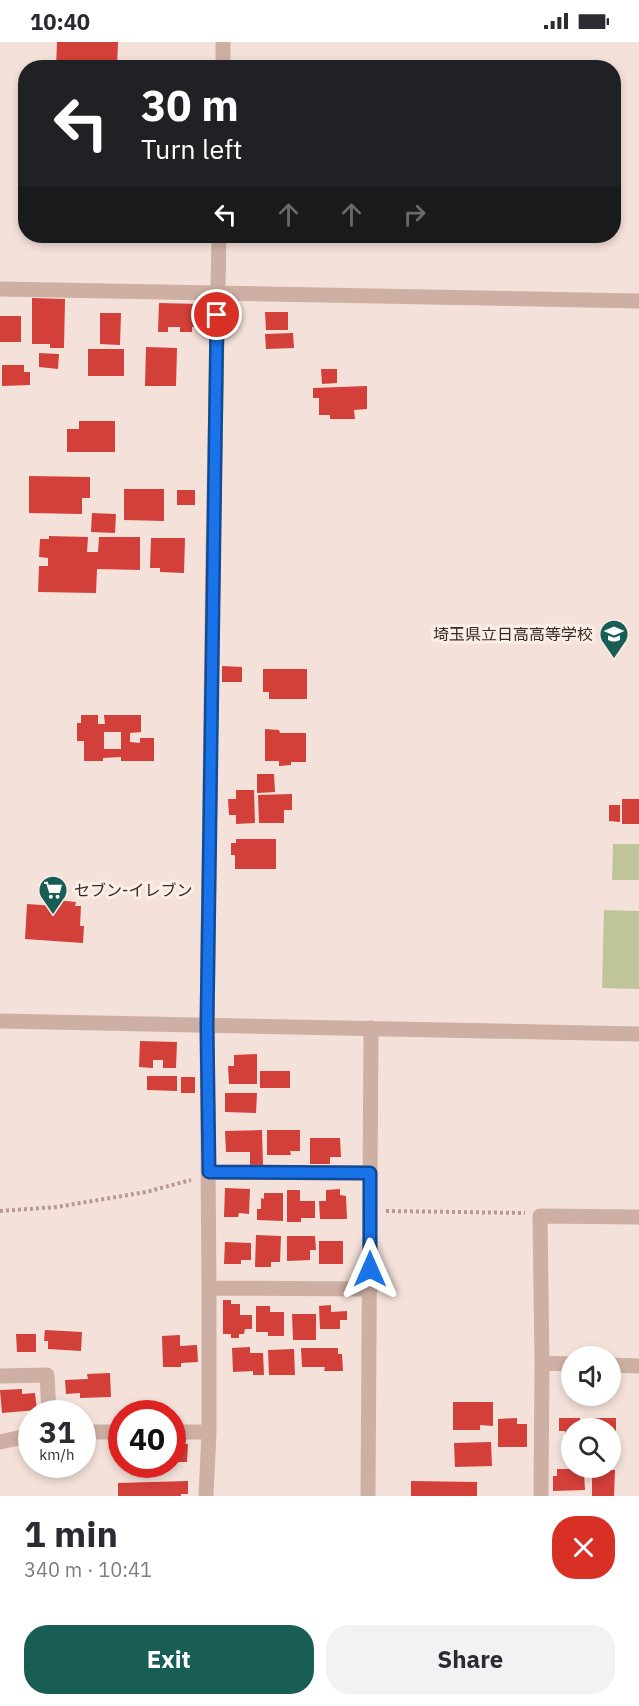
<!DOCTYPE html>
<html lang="en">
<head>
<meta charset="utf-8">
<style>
  body { margin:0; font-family:"IBM Plex Sans","Noto Sans JP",sans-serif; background:#f2f2f3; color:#2b2b33; height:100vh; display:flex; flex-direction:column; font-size:22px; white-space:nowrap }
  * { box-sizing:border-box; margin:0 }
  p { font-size:20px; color:#7c7c81 }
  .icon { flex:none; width:33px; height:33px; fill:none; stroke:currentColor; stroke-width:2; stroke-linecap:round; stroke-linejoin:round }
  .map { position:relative; height:1454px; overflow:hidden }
  .side { display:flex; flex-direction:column; background:#fff; flex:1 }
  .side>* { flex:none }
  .hud { position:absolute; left:18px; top:18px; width:603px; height:183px; border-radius:24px; box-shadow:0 3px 9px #0003; background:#202124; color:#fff; overflow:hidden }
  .fabs { position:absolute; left:561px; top:1304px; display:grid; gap:12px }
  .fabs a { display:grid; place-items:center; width:60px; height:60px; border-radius:50%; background:#fff; box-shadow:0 3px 9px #0003; font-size:30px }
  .speed { position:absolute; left:18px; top:1358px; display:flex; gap:12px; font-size:30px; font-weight:700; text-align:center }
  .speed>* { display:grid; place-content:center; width:78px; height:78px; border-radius:50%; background:#fff; box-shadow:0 3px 9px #0003; line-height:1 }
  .speed small { font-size:15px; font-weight:400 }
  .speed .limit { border:9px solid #d22; background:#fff; color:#111 }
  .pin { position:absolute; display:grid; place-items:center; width:51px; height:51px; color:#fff; margin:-26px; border:3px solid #fff; border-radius:50%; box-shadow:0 2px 6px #0007 }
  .me { position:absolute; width:66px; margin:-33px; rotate:0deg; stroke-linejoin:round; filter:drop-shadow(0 0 4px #0008) }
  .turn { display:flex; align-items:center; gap:21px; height:126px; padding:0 24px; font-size:27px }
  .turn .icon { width:78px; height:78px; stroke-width:2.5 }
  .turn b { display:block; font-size:42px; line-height:51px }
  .lanes { display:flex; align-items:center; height:57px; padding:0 24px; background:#0003; justify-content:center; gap:30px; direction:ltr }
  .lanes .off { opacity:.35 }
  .round { display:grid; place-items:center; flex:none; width:63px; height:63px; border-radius:24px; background:#f2f2f3 }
  .summary { display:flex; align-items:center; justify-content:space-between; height:102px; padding:0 24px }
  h1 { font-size:36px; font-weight:700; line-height:45px }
  .primary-button { display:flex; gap:12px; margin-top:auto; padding:12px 24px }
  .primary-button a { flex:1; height:69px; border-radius:24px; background:#185e55; color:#fff; font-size:24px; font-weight:700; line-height:69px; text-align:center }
  .primary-button a+a { background:#f2f2f3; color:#2b2b33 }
  .status { display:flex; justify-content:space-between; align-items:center; height:42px; padding:0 30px; background:#fff; direction:ltr }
  .status svg { height:16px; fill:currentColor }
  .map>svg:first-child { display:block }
  .green { fill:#bfc598 }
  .building { fill:#d33f39; fill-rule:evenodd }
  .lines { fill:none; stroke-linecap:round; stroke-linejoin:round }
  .path { stroke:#ba988e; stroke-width:4; stroke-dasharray:3 3; stroke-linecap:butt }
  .minor { stroke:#ceafa4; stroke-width:15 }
  .tertiary { stroke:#ceafa4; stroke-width:15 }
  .route-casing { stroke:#114b97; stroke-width:15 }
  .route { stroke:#1a73e8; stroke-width:10 }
  .labels { text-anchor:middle; stroke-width:6; stroke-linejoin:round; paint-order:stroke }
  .poi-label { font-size:16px; fill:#382927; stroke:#fbeee7; text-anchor:end }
</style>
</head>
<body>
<div class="status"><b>10:40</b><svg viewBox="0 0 49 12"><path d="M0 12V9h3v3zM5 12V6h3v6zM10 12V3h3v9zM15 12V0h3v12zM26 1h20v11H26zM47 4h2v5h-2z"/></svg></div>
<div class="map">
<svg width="639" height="1454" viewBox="0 0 639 1454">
  <rect width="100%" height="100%" fill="#f4e2da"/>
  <path class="green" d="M613 802H639V838H612Z
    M604 868 639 869V947L602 946Z"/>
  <path class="building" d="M57 0H118L117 26H56Z
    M32 256 65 257 64 306H50V302H32Z
    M159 261 199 262 198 285H192V290H180V285H168V290H158Z
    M265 270H288V288H266Z
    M100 271H121L120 303 100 302Z
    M0 274H21V300H0Z
    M293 291 294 306 266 307 265 292Z
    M146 305 177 306 176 344H145Z
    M88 307H124V334H88Z
    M39 311 59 312 58 327 39 325Z
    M2 323H24V330H30V343L2 344Z
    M321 327H337V341L322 342Z
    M367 344V367L354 368 355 377H330V373H319V356H313V346Z
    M79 379H115V410H67V387H79Z
    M29 434 90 435V456H82V472L29 471Z
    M124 447H164V479L124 478Z
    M177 448H195V463H177Z
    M92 471 116 472 115 491 91 490Z
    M49 494 88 495 87 510H98L99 495H140V528L97 527 96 551 38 550 39 524H48V516L39 515 40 497H49Z
    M151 496H185L184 531 160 530V526H150Z
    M222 624 242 625V640H222Z
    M263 627H307V657H269V650H263Z
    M81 673H98V682H105L104 673H141V690L130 691V700L140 701V696H154V719H121V715L103 716V719H84V699H77V681H81ZM104 690H121V707H104Z
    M265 687 279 688 280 691H306V720H291V723L279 724V719H265Z
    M257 732H274L275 750 257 751Z
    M236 748H254L255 781 236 782V773H229L228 757H236Z
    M292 752V768H284V781H259L258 753Z
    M622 757H639V782H622Z
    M609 763H620V780L609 779Z
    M236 797H276V827H235V813H231V801H236Z
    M55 858 76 860 75 864H81L80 884H84L83 901 25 897 27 862 55 864Z
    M140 999 177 1000 176 1026H163V1018H153V1026L139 1025Z
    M257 1012V1042H229L228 1024H234V1013Z
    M260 1029H290V1046H260Z
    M147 1034H177V1049L147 1048Z
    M181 1035H195V1051H181Z
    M225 1051H257L256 1071 225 1070Z
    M262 1088 263 1123 250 1124V1110H226L225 1089Z
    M267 1088H300V1109H290L291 1113H267Z
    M310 1096H340L341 1115H330V1122H310Z
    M225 1146 250 1147 249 1172 239 1171 238 1175H224Z
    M340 1147V1153L346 1154 347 1177H320L319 1159H326V1148Z
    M287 1148H300V1159H315V1176H301V1180H287Z
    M264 1151H283V1179L257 1178V1167H261V1156L264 1157Z
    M256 1193 281 1194 280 1220H271V1225H255Z
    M287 1194H315L316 1208H310V1218L287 1219Z
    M319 1199H343V1222H319Z
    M225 1200 251 1201V1218H241V1222H224Z
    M223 1258H231V1262H240V1273H252V1287H245L244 1292H239V1296H231V1292H223Z
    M331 1263V1270L347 1269V1278H340V1287H320L319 1264Z
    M256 1264H270V1270H284V1294H268V1290H256Z
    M292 1272H316V1298H293Z
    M45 1288 82 1290 81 1309 48 1307V1299H44Z
    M16 1292H36V1310H17Z
    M180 1293V1304L197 1303 198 1320 181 1321V1325H163L162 1294Z
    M250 1305V1311H263L264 1333H253V1329L233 1330 232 1306Z
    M301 1306H338V1312H342L343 1329H324L325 1325H302Z
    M294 1307 295 1333H269L268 1308Z
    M110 1331 111 1355 80 1356V1351L66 1352 65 1338 88 1337 87 1332Z
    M22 1347V1352L35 1351 37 1368 2 1371 0 1348Z
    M453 1360H493V1384L480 1383V1388H453Z
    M517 1376V1382H527V1405H498V1377Z
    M559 1376H580V1386H572V1402H565V1389H559Z
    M594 1376H616V1409H610V1386H594Z
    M491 1400 492 1424 455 1425 454 1401Z
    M172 1402H188L187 1420H172Z
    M557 1427H577V1432L584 1431 585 1448 553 1449V1434H557Z
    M592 1428H615L614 1454H592Z
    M188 1439V1452H181V1454H118V1441Z
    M411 1439 477 1440V1454H411Z"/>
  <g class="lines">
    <path class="path" d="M0 1169 57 1165 146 1150 191 1138
      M386 1169 525 1171"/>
    <path class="minor" d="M0 247 639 259
      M209 1130 370 1131
      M209 1246 370 1247
      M542 1321 572 1322
      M610 1323 639 1324
      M0 1334 47 1333 49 1371
      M82 1390H122
      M172 1390H209
      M0 1400 32 1393
      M206 1454 209 1390V1246L207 983 213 504
      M541 1454 542 1321 540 1174 639 1175"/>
    <path class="tertiary" d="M223 26V0
      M213 504 219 194
      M0 979 639 992
      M368 1454 371 986"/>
  </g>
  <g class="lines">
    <g class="route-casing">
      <path id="route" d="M217 273 207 983 209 1130 370 1131V1227"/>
    </g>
    <use href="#route" class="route"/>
  </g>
  <defs>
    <g id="school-pin" transform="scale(1.5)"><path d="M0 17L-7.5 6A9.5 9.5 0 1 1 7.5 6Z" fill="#185e55" stroke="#fbeee7"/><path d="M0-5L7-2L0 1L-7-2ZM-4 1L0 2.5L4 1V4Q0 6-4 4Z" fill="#fff"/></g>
    <g id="supermarket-pin" transform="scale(1.5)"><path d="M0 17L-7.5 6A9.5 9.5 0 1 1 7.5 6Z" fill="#185e55" stroke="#fbeee7"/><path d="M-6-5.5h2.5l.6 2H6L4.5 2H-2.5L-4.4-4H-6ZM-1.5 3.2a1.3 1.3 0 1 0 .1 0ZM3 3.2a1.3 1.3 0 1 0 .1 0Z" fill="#fff"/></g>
  </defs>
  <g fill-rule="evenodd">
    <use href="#school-pin" x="614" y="592"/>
    <use href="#supermarket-pin" x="53" y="848"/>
  </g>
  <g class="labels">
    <g class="poi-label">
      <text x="593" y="598">埼玉県立日高高等学校</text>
      <text x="74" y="854" text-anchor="start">セブン-イレブン</text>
    </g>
  </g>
</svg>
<div class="fabs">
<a><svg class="icon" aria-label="sound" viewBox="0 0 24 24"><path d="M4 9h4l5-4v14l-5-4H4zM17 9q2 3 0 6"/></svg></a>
<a><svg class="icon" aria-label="search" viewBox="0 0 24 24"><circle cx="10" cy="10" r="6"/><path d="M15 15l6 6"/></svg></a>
</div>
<div class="speed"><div>31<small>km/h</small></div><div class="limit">40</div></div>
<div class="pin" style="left:217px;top:273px;background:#d93025"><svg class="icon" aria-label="arrive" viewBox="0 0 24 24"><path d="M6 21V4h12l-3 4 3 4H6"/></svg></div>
<svg class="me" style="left:370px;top:1227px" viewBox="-20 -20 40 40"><path d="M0-17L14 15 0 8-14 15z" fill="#1a73e8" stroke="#fff" stroke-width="4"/></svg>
<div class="hud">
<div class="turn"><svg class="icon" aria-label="left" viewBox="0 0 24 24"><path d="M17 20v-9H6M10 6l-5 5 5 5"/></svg><div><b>30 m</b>Turn left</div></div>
<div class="lanes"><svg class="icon" aria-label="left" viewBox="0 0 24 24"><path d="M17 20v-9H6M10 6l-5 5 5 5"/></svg><svg class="icon off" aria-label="ahead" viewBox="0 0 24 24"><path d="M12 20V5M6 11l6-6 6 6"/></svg><svg class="icon off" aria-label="ahead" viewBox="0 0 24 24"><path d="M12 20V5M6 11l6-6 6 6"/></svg><svg class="icon off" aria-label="right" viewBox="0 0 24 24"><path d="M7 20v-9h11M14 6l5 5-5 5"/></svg></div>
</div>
</div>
<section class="side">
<div class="summary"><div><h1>1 min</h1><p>340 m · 10:41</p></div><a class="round" style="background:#d93025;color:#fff"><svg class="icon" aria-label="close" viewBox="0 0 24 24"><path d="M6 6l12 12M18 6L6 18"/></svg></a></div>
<div class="primary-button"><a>Exit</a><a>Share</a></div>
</section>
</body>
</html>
